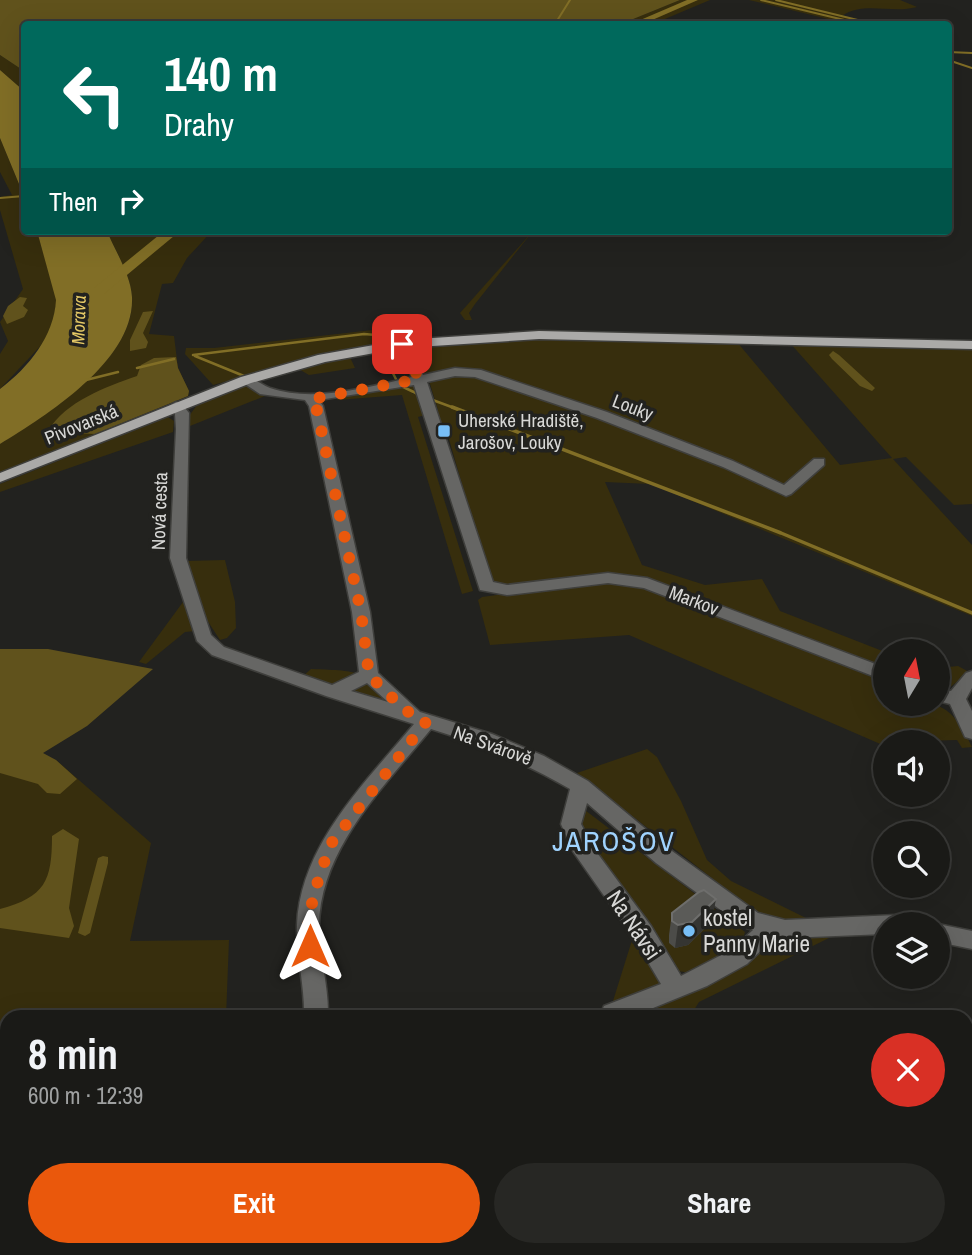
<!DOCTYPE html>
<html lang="en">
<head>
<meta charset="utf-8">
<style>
  body { margin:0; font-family:"Archivo Narrow",sans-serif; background:#272724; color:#f1f3f6; height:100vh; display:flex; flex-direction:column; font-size:26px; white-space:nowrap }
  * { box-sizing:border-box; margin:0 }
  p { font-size:23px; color:#9fa1a1 }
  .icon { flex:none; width:38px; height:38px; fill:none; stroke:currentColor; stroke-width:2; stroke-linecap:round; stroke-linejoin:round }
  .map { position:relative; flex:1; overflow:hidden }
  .panel { position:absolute; left:0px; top:1010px; width:973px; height:247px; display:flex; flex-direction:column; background:#1a1a17; border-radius:21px 21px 0 0; box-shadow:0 7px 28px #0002,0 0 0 2px #383836 }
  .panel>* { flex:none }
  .guide { position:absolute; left:21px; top:21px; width:931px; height:214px; border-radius:7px; box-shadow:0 7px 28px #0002,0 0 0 2px #383836; background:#00695c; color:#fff; overflow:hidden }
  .needle { width:46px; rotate:10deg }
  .controls { position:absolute; left:873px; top:639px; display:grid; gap:14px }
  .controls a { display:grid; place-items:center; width:77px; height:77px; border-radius:50%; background:#1a1a17; box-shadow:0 7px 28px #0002,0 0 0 2px #383836; font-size:35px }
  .pin { position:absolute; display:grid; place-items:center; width:60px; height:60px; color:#fff; margin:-30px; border-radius:14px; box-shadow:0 4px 10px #0006 }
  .me { position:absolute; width:77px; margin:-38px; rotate:0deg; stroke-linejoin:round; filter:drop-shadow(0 0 5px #0008) }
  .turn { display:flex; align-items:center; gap:24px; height:147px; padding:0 28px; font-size:32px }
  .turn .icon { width:91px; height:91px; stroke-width:2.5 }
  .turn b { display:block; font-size:49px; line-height:60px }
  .then { display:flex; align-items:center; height:66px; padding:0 28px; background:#0003; gap:14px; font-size:26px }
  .round { display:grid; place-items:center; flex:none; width:74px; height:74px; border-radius:37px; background:#272724 }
  .head { display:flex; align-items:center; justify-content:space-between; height:119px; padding:0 28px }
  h1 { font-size:42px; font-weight:700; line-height:52px }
  .button { display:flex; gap:14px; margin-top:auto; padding:14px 28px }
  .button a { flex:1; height:80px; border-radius:42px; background:#ea580c; color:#fff; font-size:28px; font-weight:700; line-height:80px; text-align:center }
  .button a+a { background:#272724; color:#f1f3f6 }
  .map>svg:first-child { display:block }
  .green { fill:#372e0d }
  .forest { fill:#60521c }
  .water { fill:#816e26 }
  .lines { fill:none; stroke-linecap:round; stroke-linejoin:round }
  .stream-far2 { stroke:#816e26; stroke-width:2 }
  .stream-far1 { stroke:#816e26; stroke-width:2.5 }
  .stream { stroke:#816e26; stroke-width:3.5 }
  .river { fill:#816e26; fill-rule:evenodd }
  .minor-casing { stroke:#3f3f3c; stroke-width:3 }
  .major-casing { stroke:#3f3f3c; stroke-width:3 }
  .minor { fill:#666664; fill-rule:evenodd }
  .major { fill:#abaaa8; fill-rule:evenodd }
  .wall { fill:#4c4c49 }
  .shaded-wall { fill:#353532 }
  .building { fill:#5b5b58; stroke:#6e6e6c; stroke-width:2 }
  .route { stroke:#ea580c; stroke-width:12; stroke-dasharray:0 21.6 }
  .poi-dot { fill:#78bff7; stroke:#22221f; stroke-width:2.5 }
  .labels { text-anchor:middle; stroke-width:7; stroke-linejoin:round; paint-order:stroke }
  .far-water-label { font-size:18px; font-style:italic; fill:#e5c966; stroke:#22221f }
  .street-label { font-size:19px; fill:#d8d8d6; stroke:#22221f }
  .poi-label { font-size:19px; fill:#d8d8d6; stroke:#22221f; text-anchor:start }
  .near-poi-label { font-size:23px; fill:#d8d8d6; stroke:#22221f; text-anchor:start }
  .near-street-label { font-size:23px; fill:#d8d8d6; stroke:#22221f }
  .near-quarter-label { font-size:28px; letter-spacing:2px; fill:#a0d3fe; stroke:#22221f }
</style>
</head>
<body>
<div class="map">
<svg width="972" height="1255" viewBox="0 0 972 1255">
  <rect width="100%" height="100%" fill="#22221f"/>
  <path class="green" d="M680 0H710L653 24H621Z
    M749 0H900L917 7C892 14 863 1 842 16L872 24H849Z
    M0 55 24 71V91L0 70Z
    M0 138 24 196V231H37L57 300 51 330 46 340 0 389V354L8 341 0 322 23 289 0 210V197L12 195 0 172Z
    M107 231H212L187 258 173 283 162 284 149 334 174 336 178 368 189 391 188 396 0 473V444C46 415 136 359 132 297 131 275 115 251 107 231Z
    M533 231 475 304 469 313 472 320H465L460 313Z
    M390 328 395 338 391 342 333 352 213 385 185 354 186 348H214Z
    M514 338 737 342 840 465 892 458 790 343 972 349V504L954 505 906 457 893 459 972 545V616L651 484 605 482 642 565 705 585 762 579 780 611 885 652V670L652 580 497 586 490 580 446 429 434 412 438 410 427 374 421 373 411 350 420 344Z
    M349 355 355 368 309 375 297 368Z
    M407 384 416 387 417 390 412 394H419L425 415 418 417 473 591 462 594 402 395 337 400 339 397Z
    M244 385 265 396 190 426 189 416 200 401Z
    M168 417 174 421 173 432 0 492V484Z
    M225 560 235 602 236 628 227 638 220 640 205 617 187 561Z
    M597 582 629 583 885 682 886 704C937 704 947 696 972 747L962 748 957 740 886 742 885 746 629 635 490 645 478 600 482 597Z
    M183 602 195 631 185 632 146 664 139 662Z
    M958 666 969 672 948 689 938 688V668Z
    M311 669C364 671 362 670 398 709L302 677Z
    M0 742 56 760 151 843 130 941 229 940 226 1017H7V1134L0 1133Z
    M647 749 657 757 681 801 707 860 731 881 808 919H768L758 914 577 773Z
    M577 804 745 932 741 945 693 973 677 971 578 838Z
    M813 935 829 938 699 1002 694 1010 651 1017H608L633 937 667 996 782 936Z
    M111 1250H224L227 1255H106Z"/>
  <path class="forest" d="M0 0H680L621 24H24V71L0 55Z
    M20 297 27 298 23 306 28 310 24 317 7 324 3 316 8 306Z
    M153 311 143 333 148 342 146 348 130 351V340L143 312Z
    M833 351 839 355 875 388 872 391 860 386 832 359 829 355Z
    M176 357 178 368 189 391 188 396 95 434 73 433 71 429 48 431C66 401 106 387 137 376L141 365 154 358Z
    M0 649H48L153 669 87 726 43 753 56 760 77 779 60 794 47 793 38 784 0 773Z
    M63 829 79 839 69 908 74 926 69 938 0 928V909C45 897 52 881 52 836Z
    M103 856 108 857V863L90 933 85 936 78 933 98 858Z"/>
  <path class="water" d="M0 70 24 91V196L0 138Z
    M37 231H107C115 251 131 275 132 297 135 360 47 415 0 444V389C29 367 54 336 56 300Z"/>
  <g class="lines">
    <path class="stream-far2" d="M761 0 861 24
      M776 0 874 24
      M555 24 570 0
      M948 52 972 53
      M948 60 972 68
      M0 198 24 196"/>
    <path class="stream-far1" d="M381 350 399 385 420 395
      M193 355 364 334 376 335 377 344
      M195 356 244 376
      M137 368 174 359
      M86 380 118 372
      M430 399 457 409"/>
    <path class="stream" d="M452 407 781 533 972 613"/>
    <path class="river" d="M687 0H698L643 24H631Z
      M164 231H180L104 294H94V288Z"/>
    <g class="minor-casing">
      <path id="minor" d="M402 340 408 344 423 375 455 368 481 370 607 412 733 461 784 485 814 459H824V465L791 494 786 496 723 467 597 418 475 377 455 376 427 382 493 582 507 585 608 573 647 578 886 668V681L644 588 608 583 507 595 480 590 414 385 319 400 323 406 370 612 378 673 420 712 492 734 544 756 588 781 672 851 758 913 785 920 896 915 904 917 907 924H886V934L785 938 776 936 747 964 707 986 631 1017H603L601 1013 604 1006 661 984 635 940 572 850 561 824 570 789C525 763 480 744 431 729 385 786 320 848 319 926 319 956 329 986 328 1017H304C305 986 296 956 297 925 300 845 366 782 414 724L326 696 212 655 197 641 170 558 176 429 175 414 169 406 176 402 181 403 189 413 186 558 211 635 224 647 332 685 359 672 352 612 309 406 305 400 260 394 239 380 246 376C255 379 262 385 270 388 313 403 369 387 412 377L396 344ZM367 683 388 702 351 691ZM587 803 656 863 744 927 753 930 731 950 681 976 651 926 592 846 581 824Z
        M972 671V688L966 699 972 711V739L965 737 950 704 938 701V689L951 691 966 673Z
        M937 924H938L972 931V949L938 942Z
        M0 1126 7 1128V1154L0 1152Z
        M219 1250H248L250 1255H221Z
        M306 1250H334L333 1255H305Z"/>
    </g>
    <g class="major-casing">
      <path id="major" d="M539 331 972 341V349L539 339 402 348 325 362 251 383 0 482V473L241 377 318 355 402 340Z"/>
    </g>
    <use href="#minor" class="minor"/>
    <use href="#major" class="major"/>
  </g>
  <path class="wall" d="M672 913 712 921 688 945 675 948 669 943V935Z"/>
  <path class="shaded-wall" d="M716 899 712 921 688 945 675 948 678 925Z"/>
  <path class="building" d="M704 890 716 899 692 922 678 925 672 921V913L699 892Z"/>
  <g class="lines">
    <path class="route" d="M310 946 308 924 314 893 330 845 426 722 405 710 369 675 361 612 316 406 311 399 419 379 402 344"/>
  </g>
  <g class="poi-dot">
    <rect x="437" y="424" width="14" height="14" rx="3.5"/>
    <circle cx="689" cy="931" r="7"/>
  </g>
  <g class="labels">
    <g class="far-water-label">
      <text transform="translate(79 320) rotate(-88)" y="6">Morava</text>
    </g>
    <g class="street-label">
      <text transform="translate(633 407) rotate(21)" y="7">Louky</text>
      <text transform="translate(81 424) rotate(-22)" y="7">Pivovarská</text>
      <text transform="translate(159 511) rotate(-88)" y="7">Nová cesta</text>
      <text transform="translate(694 600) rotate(21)" y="7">Markov</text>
      <text transform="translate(493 745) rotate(20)" y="7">Na Svárově</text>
    </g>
    <g class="poi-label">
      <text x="458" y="427">Uherské Hradiště,<tspan x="458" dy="22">Jarošov, Louky</tspan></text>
    </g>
    <g class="near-poi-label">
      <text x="703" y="926">kostel<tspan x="703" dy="26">Panny Marie</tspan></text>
    </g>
    <g class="near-street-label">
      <text transform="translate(634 925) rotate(56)" y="8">Na Návsi</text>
    </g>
    <g class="near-quarter-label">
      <text x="614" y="851">JAROŠOV</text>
    </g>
  </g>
</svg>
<div class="controls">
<a><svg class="needle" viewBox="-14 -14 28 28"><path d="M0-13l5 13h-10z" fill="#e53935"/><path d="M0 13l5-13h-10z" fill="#9fa1a1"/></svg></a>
<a><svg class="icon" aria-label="sound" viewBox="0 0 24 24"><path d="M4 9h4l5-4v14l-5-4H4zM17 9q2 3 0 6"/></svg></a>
<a><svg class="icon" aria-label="search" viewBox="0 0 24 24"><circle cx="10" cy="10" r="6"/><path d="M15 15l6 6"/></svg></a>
<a><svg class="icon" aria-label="layers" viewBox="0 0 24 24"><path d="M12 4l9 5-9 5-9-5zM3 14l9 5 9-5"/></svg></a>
</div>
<div class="pin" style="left:402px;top:344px;background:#d93025"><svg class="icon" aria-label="arrive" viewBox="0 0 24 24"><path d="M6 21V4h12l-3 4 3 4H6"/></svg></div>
<svg class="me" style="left:310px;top:946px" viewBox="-20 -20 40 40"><path d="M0-17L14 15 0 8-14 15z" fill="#ea580c" stroke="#fff" stroke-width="4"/></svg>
<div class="guide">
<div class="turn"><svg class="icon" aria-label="left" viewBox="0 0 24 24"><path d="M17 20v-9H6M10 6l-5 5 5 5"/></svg><div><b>140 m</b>Drahy</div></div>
<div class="then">Then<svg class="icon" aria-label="right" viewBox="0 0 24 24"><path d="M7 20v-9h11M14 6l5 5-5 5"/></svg></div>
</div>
<section class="panel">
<div class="head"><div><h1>8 min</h1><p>600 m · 12:39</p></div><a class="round" style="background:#d93025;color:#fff"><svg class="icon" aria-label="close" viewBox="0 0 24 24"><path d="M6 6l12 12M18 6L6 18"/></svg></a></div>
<div class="button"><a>Exit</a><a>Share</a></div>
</section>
</div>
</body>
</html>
